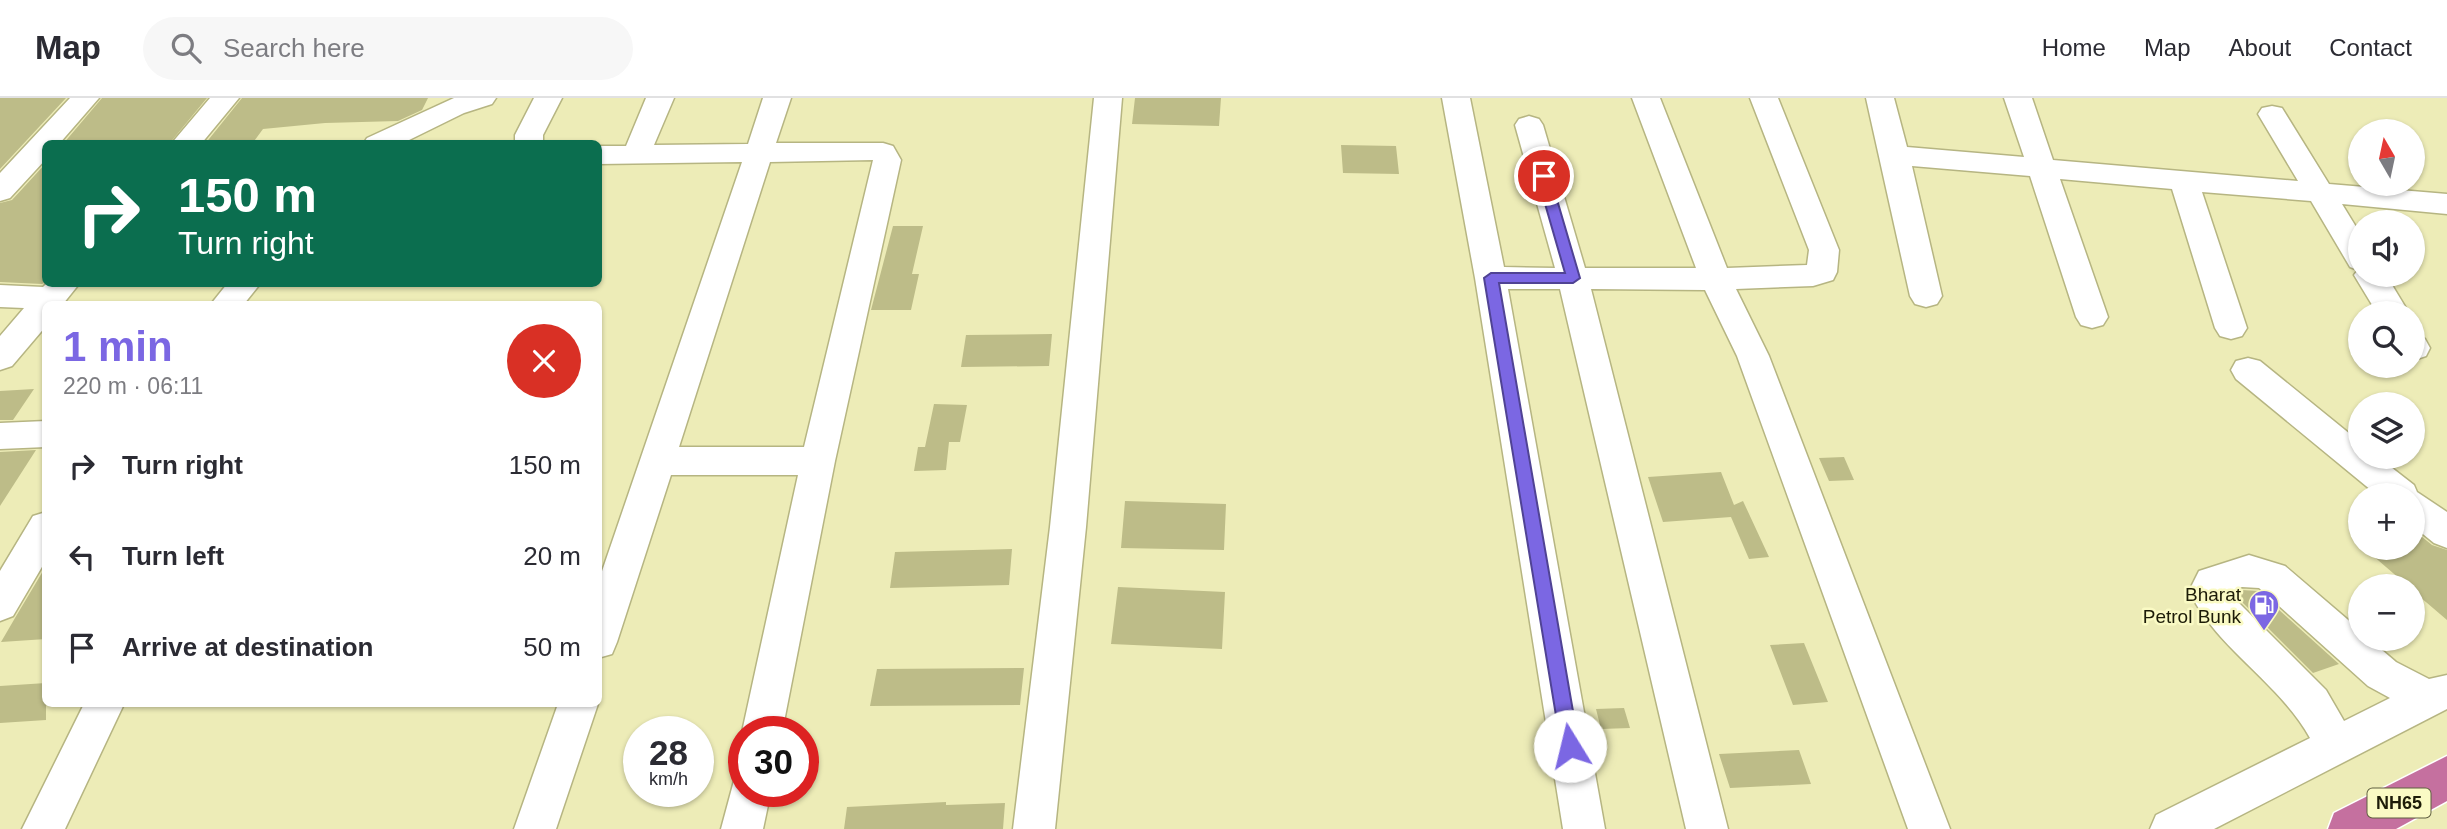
<!DOCTYPE html>
<html lang="en">
<head>
<meta charset="utf-8">
<style>
  body { margin:0; font-family:Helvetica,sans-serif; background:#f7f7f7; color:#2b2b33; height:100vh; display:flex; flex-direction:column; font-size:26px; white-space:nowrap }
  * { box-sizing:border-box; margin:0 }
  p { font-size:23px; color:#7c7c81 }
  .icon { flex:none; width:38px; height:38px; fill:none; stroke:currentColor; stroke-width:2; stroke-linecap:round; stroke-linejoin:round }
  .map { position:relative; flex:1; overflow:hidden }
  .panel { position:absolute; left:42px; top:203px; width:560px; height:406px; display:flex; flex-direction:column; background:#fff; border-radius:10px; box-shadow:0 2px 5px #0004 }
  .panel>* { flex:none }
  .guide { position:absolute; left:42px; top:42px; width:560px; height:147px; border-radius:10px; box-shadow:0 2px 5px #0004; background:#0b6e4f; color:#fff; overflow:hidden }
  .needle { width:46px; rotate:351deg }
  .controls { position:absolute; left:2348px; top:21px; display:grid; gap:14px }
  .controls a { display:grid; place-items:center; width:77px; height:77px; border-radius:50%; background:#fff; box-shadow:0 2px 5px #0004; font-size:35px }
  .speed { position:absolute; left:623px; top:618px; display:flex; gap:14px; font-size:35px; font-weight:700; text-align:center }
  .speed>* { display:grid; place-content:center; width:91px; height:91px; border-radius:50%; background:#fff; box-shadow:0 2px 5px #0004; line-height:1 }
  .speed small { font-size:18px; font-weight:400 }
  .speed .limit { border:10px solid #d22; background:#fff; color:#111 }
  .pin { position:absolute; display:grid; place-items:center; width:60px; height:60px; color:#fff; margin:-30px; border:4px solid #fff; border-radius:50%; box-shadow:0 2px 7px #0007 }
  .me { position:absolute; width:77px; margin:-38px; rotate:351deg; stroke-linejoin:round; filter:drop-shadow(0 0 5px #0008) }
  .turn { display:flex; align-items:center; gap:24px; height:147px; padding:0 21px; font-size:32px }
  .turn .icon { width:91px; height:91px; stroke-width:2.5 }
  .turn b { display:block; font-size:49px; line-height:60px }
  .round { display:grid; place-items:center; flex:none; width:74px; height:74px; border-radius:37px; background:#f7f7f7 }
  .headline { display:flex; align-items:center; justify-content:space-between; height:119px; padding:0 21px }
  h1 { font-size:42px; font-weight:800; line-height:52px; color:#7b67e3 }
  ul { padding:0; list-style:none }
  li { display:flex; align-items:center; gap:21px; height:91px; padding:0 21px }
  li div { flex:1 }
  li b { display:block; font-size:26px }
  li em { font-style:normal }
  header { display:flex; align-items:center; gap:42px; box-sizing:border-box; height:98px; padding:0 35px; background:#fff; border-bottom:2px solid #e1e1e2 }
  header strong { font-size:33px }
  nav { display:flex; gap:38px; margin-inline-start:auto; font-size:24px }
  .search { width:490px; height:63px; background:#f7f7f7; display:flex; align-items:center; gap:18px; box-sizing:border-box; padding:0 24px; border-radius:38px; color:#7c7c81; font-size:26px }
  .map>svg:first-child { display:block }
  .building { fill:#bdbc88 }
  .lines { fill:none; stroke-linecap:round; stroke-linejoin:round }
  .minor-casing { stroke:#b6b582; stroke-width:3 }
  .highway-casing { stroke:#fff; stroke-width:3 }
  .minor { fill:#fff; fill-rule:evenodd }
  .highway { fill:#c5709f; fill-rule:evenodd }
  .route { fill:#7b67e3; stroke:#504394; stroke-width:2 }
  .labels { text-anchor:middle; stroke-width:5; stroke-linejoin:round; paint-order:stroke }
  .shield { fill:#fafac4; stroke:#5f5f40; stroke-width:2 }
  .shield-label { font-size:18px; font-weight:bold; fill:#1d1c08 }
  .poi-label { font-size:19px; fill:#1d1c08; stroke:#fafac4; text-anchor:end }
</style>
</head>
<body>
<header>
<strong>Map</strong>
<div class="search"><svg class="icon" aria-label="search" viewBox="0 0 24 24"><circle cx="10" cy="10" r="6"/><path d="M15 15l6 6"/></svg>Search here</div>
<nav><a>Home</a><a>Map</a><a>About</a><a>Contact</a></nav>
</header>
<div class="map">
<svg width="2447" height="731" viewBox="0 0 2447 731">
  <rect width="100%" height="100%" fill="#edecb7"/>
  <path class="building" d="M0 0H66L0 71Z
    M102 0H207L169 46H63Z
    M242 0H428L422 12 398 23 325 25 263 31 252 46H205Z
    M1135 0H1221L1219 28 1132 26Z
    M1341 47 1396 48 1399 76 1343 75Z
    M46 65V184L42 186 0 184V105L12 102Z
    M893 128H923L912 176H919L911 212H871Z
    M1052 236 1049 268 961 269 966 237Z
    M34 291 13 322H0V293Z
    M934 306 967 307 960 344H949L946 372 914 373 918 349H925Z
    M36 352 0 408V354Z
    M1844 359 1854 382 1829 383 1819 360Z
    M1721 374 1734 407 1743 403 1769 459 1749 461 1731 419 1663 424 1648 379Z
    M1125 403 1226 406 1224 452 1121 450Z
    M2416 434 2432 447 2447 452V522L2413 493V488H2408L2364 450H2413Z
    M1012 451 1009 487 890 490 895 454Z
    M46 468V541L1 544 15 520Z
    M1118 489 1225 494 1222 551 1111 546Z
    M2242 492 2258 493 2339 566 2313 575 2233 495Z
    M1804 545 1828 604 1793 607 1770 547Z
    M1024 570 1020 607 870 608 877 571Z
    M46 585V622L0 625V588Z
    M1624 610 1630 630 1601 631 1596 611Z
    M1799 652 1811 686 1730 690 1719 656Z
    M946 704V707L1005 705 1003 731H844L847 709Z"/>
  <g class="lines">
    <g class="minor-casing">
      <path id="minor" d="M70 0H99L59 46H46V61L10 100 0 103V75Z
        M210 0H239L201 46H171Z
        M454 0H496L492 6 464 15 401 46H363L367 40Z
        M534 0H562L543 37V46H515V37Z
        M646 0H674L654 47 748 46 763 0H791L776 45H883L893 48 901 62 835 363 782 634H744V639L742 634 798 377H671L617 544 612 556 598 560V485L742 64 598 66V48H626ZM873 62 804 349H679L770 64Z
        M1094 0H1122L1086 429 1055 731H1013L1050 429Z
        M1442 0H1470L1504 169 1555 170 1515 27 1519 21 1529 18 1539 21 1543 27 1585 170H1696L1632 0H1660L1727 170 1807 167 1809 152 1750 0H1778L1839 152 1837 174 1833 182 1813 188 1736 191 1769 258 1950 731H1908L1737 258 1705 192 1591 191 1728 731H1686L1560 191H1508L1605 731H1563L1475 180Z
        M1866 0H1894L1907 49 2024 59 2004 0H2032L2053 62 2298 83 2258 16 2262 10 2272 8 2282 10 2329 86 2447 96V116L2342 106 2361 137V177H2386L2409 215H2377L2354 177 2358 172 2350 169 2311 103 2202 94 2247 230 2242 238 2231 241 2220 238 2215 230 2172 91 2060 81 2108 219 2103 227 2092 230 2081 227 2076 219 2030 78 1912 68 1942 198 1937 206 1926 209 1915 206 1910 198Z
        M46 186H79L63 206H46V228L12 268 0 272V238L24 210 0 209V187L43 189Z
        M227 186H260L244 206H211Z
        M2413 237 2425 241 2430 250 2426 258 2414 262Z
        M2248 260 2260 263 2361 345V359H2378L2414 387 2417 394 2447 414V450L2434 445 2413 428V397H2377L2236 281 2231 272 2236 263Z
        M46 323V349L0 351V325Z
        M46 414V462L13 518 0 523V473L33 418Z
        M2249 457 2285 468 2361 533V541H2369L2396 564 2429 581 2447 577V611L2214 731H2150L2156 717 2310 640C2279 584 2217 551 2189 493L2199 473ZM2242 489 2259 490 2368 588 2390 600 2344 623 2326 592 2228 494Z
        M84 606H124L65 731H22Z
        M558 606H598L556 731H514Z
        M744 676V693H771L763 731H721L735 679Z"/>
    </g>
    <g class="highway-casing">
      <path id="highway" d="M2447 658V703L2396 731H2328L2334 715Z"/>
    </g>
    <use href="#minor" class="minor"/>
    <use href="#highway" class="highway"/>
  </g>
  <path class="route" d="M1544 74 1550 78 1580 180 1573 185H1499L1579 648 1577 654 1570 657 1564 654 1561 648 1484 180 1491 175H1565L1537 78Z"/>
  <defs>
    <g id="fuel-pin" transform="scale(1.575)"><path d="M0 17L-7.5 6A9.5 9.5 0 1 1 7.5 6Z" fill="#7b67e3" stroke="#fafac4"/><path d="M-5.5-6h7V0h2V4h1.3V-2.5L3-4.5l.8-.8L6-3V5H2.5V1h-1V6h-7ZM-4.2-4.7v3.2H.2V-4.7Z" fill="#fff"/></g>
  </defs>
  <g fill-rule="evenodd">
    <use href="#fuel-pin" x="2264" y="507"/>
  </g>
  <g class="labels">
    <rect class="shield" x="2367.5" y="690.5" width="63" height="29" rx="5"/>
    <g class="shield-label">
      <text x="2399" y="711">NH65</text>
    </g>
    <g class="poi-label">
      <text x="2241" y="503">Bharat<tspan x="2241" dy="22">Petrol Bunk</tspan></text>
    </g>
  </g>
</svg>
<div class="controls">
<a><svg class="needle" viewBox="-14 -14 28 28"><path d="M0-13l5 13h-10z" fill="#e53935"/><path d="M0 13l5-13h-10z" fill="#7c7c81"/></svg></a>
<a><svg class="icon" aria-label="sound" viewBox="0 0 24 24"><path d="M4 9h4l5-4v14l-5-4H4zM17 9q2 3 0 6"/></svg></a>
<a><svg class="icon" aria-label="search" viewBox="0 0 24 24"><circle cx="10" cy="10" r="6"/><path d="M15 15l6 6"/></svg></a>
<a><svg class="icon" aria-label="layers" viewBox="0 0 24 24"><path d="M12 4l9 5-9 5-9-5zM3 14l9 5 9-5"/></svg></a>
<a>+</a>
<a>−</a>
</div>
<div class="speed"><div>28<small>km/h</small></div><div class="limit">30</div></div>
<div class="pin" style="left:1544px;top:78px;background:#d93025"><svg class="icon" aria-label="arrive" viewBox="0 0 24 24"><path d="M6 21V4h12l-3 4 3 4H6"/></svg></div>
<svg class="me" style="left:1570px;top:648px" viewBox="-20 -20 40 40"><circle r="19" fill="#fff"/><path d="M0-13L10 11 0 6-10 11z" fill="#7b67e3"/></svg>
<div class="guide">
<div class="turn"><svg class="icon" aria-label="right" viewBox="0 0 24 24"><path d="M7 20v-9h11M14 6l5 5-5 5"/></svg><div><b>150 m</b>Turn right</div></div>
</div>
<section class="panel">
<div class="headline"><div><h1>1 min</h1><p>220 m · 06:11</p></div><a class="round" style="background:#d93025;color:#fff"><svg class="icon" aria-label="close" viewBox="0 0 24 24"><path d="M6 6l12 12M18 6L6 18"/></svg></a></div>
<ul>
<li><svg class="icon" aria-label="right" viewBox="0 0 24 24"><path d="M7 20v-9h11M14 6l5 5-5 5"/></svg><div><b>Turn right</b></div><em>150 m</em></li>
<li><svg class="icon" aria-label="left" viewBox="0 0 24 24"><path d="M17 20v-9H6M10 6l-5 5 5 5"/></svg><div><b>Turn left</b></div><em>20 m</em></li>
<li><svg class="icon" aria-label="arrive" viewBox="0 0 24 24"><path d="M6 21V4h12l-3 4 3 4H6"/></svg><div><b>Arrive at destination</b></div><em>50 m</em></li>
</ul>
</section>
</div>
</body>
</html>
